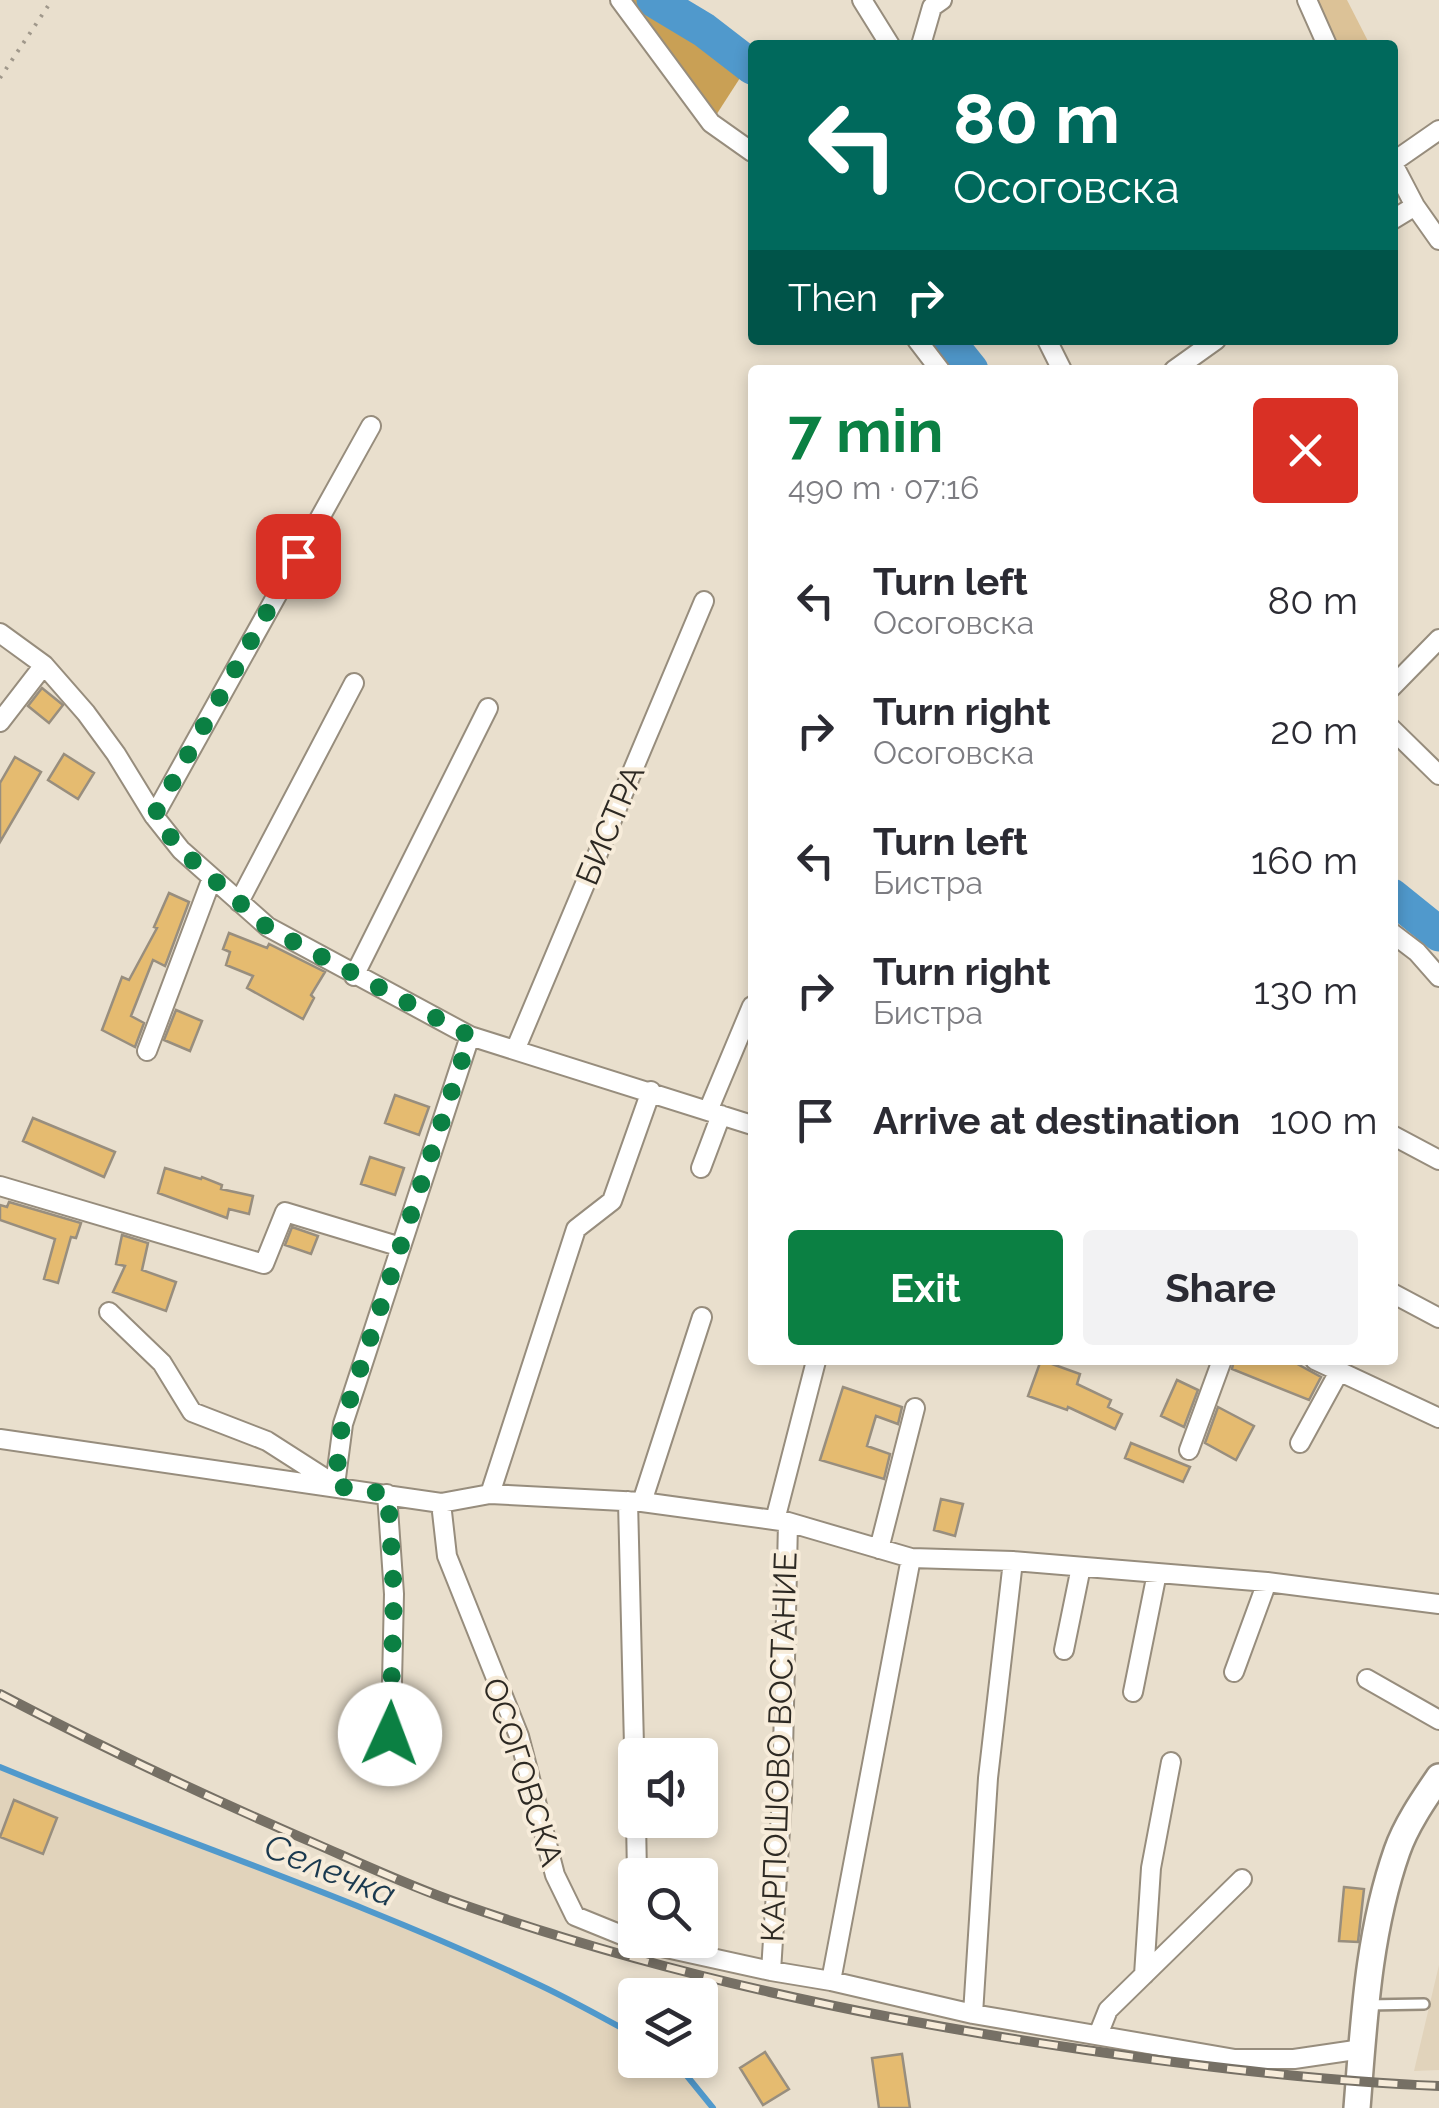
<!DOCTYPE html>
<html lang="en">
<head>
<meta charset="utf-8">
<style>
  body { margin:0; font-family:Raleway,sans-serif; background:#f2f2f3; color:#2b2b33; height:100vh; display:flex; flex-direction:column; font-size:38px; white-space:nowrap }
  * { box-sizing:border-box; margin:0 }
  p { font-size:32px; color:#7c7c81 }
  .icon { flex:none; width:55px; height:55px; fill:none; stroke:currentColor; stroke-width:2; stroke-linecap:round; stroke-linejoin:round }
  .map { position:relative; flex:1; overflow:hidden }
  .panel { position:absolute; left:748px; top:365px; width:650px; height:1000px; display:flex; flex-direction:column; background:#fff; border-radius:10px; box-shadow:0 5px 15px #0003 }
  .panel>* { flex:none }
  .guide { position:absolute; left:748px; top:40px; width:650px; height:305px; border-radius:10px; box-shadow:0 5px 15px #0003; background:#00695c; color:#fff; overflow:hidden }
  .buttons { position:absolute; left:618px; top:1738px; display:grid; gap:20px }
  .buttons a { display:grid; place-items:center; width:100px; height:100px; border-radius:10px; background:#fff; box-shadow:0 5px 15px #0003; font-size:50px }
  .pin { position:absolute; display:grid; place-items:center; width:85px; height:85px; color:#fff; margin:-42px; border-radius:20px; box-shadow:0 5px 15px #0006 }
  .me { position:absolute; width:110px; margin:-55px; rotate:2deg; stroke-linejoin:round; filter:drop-shadow(0 0 8px #0008) }
  .turn { display:flex; align-items:center; gap:35px; height:210px; padding:0 40px; font-size:45px }
  .turn .icon { width:130px; height:130px; stroke-width:2.5 }
  .turn b { display:block; font-size:70px; line-height:85px }
  .then { display:flex; align-items:center; height:95px; padding:0 40px; background:#0003; gap:20px; font-size:38px }
  .round { display:grid; place-items:center; flex:none; width:105px; height:105px; border-radius:10px; background:#f2f2f3 }
  .head { display:flex; align-items:center; justify-content:space-between; height:170px; padding:0 40px }
  h1 { font-size:60px; font-weight:700; line-height:75px; color:#0b8043 }
  .cta { display:flex; gap:20px; margin-top:auto; padding:20px 40px }
  .cta a { flex:1; height:115px; border-radius:10px; background:#0b8043; color:#fff; font-size:40px; font-weight:700; line-height:115px; text-align:center }
  .cta a+a { background:#f2f2f3; color:#2b2b33 }
  ul { padding:0; list-style:none }
  li { display:flex; align-items:center; gap:30px; height:130px; padding:0 40px }
  li div { flex:1 }
  li b { display:block; font-size:38px }
  li em { font-style:normal }
  .map>svg:first-child { display:block }
  .built { fill:#e1d3bb }
  .green { fill:#dcc297 }
  .forest { fill:#c9a055 }
  .lines { fill:none; stroke-linecap:round; stroke-linejoin:round }
  .stream { stroke:#5099cc; stroke-width:6 }
  .river { stroke:#5099cc; stroke-width:35 }
  .building { fill:#e5bb70; stroke:#988e7e; stroke-width:2.5 }
  .service-casing { stroke:#978d7d; stroke-width:14 }
  .minor-casing { stroke:#978d7d; stroke-width:22 }
  .secondary-casing { stroke:#978d7d; stroke-width:30 }
  .path { stroke:#a0988b; stroke-width:4; stroke-dasharray:2.5 8; stroke-linecap:butt }
  .service { stroke:#fff; stroke-width:9 }
  .minor { stroke:#fff; stroke-width:18 }
  .secondary { stroke:#fff; stroke-width:25 }
  .rail-casing { stroke:#767065; stroke-width:10 }
  .rail { stroke:#f7ecda; stroke-width:6; stroke-dasharray:19; stroke-linecap:butt }
  .route { stroke:#0b8043; stroke-width:18; stroke-dasharray:0 32.4 }
  .labels { text-anchor:middle; stroke-width:8; stroke-linejoin:round; paint-order:stroke }
  .street-label { font-size:32px; fill:#2d2923; stroke:#f7ecda }
  .water-label { font-size:35px; font-style:italic; fill:#1a394f; stroke:#f7ecda }
</style>
</head>
<body>
<div class="map">
<svg width="1439" height="2108" viewBox="0 0 1439 2108">
  <rect width="100%" height="100%" fill="#e9dfcd"/>
  <path class="built" d="M0 1767 137 1823 342 1900 534 1982 635 2035V2060H674L713 2108H0Z
    M1439 1965V2070L1414 2071Z"/>
  <path class="green" d="M1307 0H1347L1370 45H1327Z"/>
  <path class="forest" d="M620 0H654L704 30 749 64 711 123Z"/>
  <g class="lines">
    <path class="stream" d="M0 1767C177 1840 360 1900 533 1982 568 1998 601 2017 635 2035
      M674 2060 713 2108"/>
    <path class="river" d="M654 0 704 30 752 67
      M947 340 971 370
      M1392 896 1439 934"/>
  </g>
  <path class="building" d="M42 688 63 705 49 723 28 706Z
    M64 754 94 773 78 799 48 780Z
    M15 757 41 772 0 842V783Z
    M169 893 189 902 167 961 165 966 153 960 131 1016 144 1023 135 1047 102 1030 122 977 129 980 157 928 154 927Z
    M229 933 267 948 269 944 325 972 311 995 314 998 303 1019 247 988 253 976 226 965 230 952 223 949Z
    M176 1010 202 1021 190 1051 164 1040Z
    M395 1095 429 1107 419 1135 385 1123Z
    M33 1118 115 1152 104 1177 23 1141Z
    M370 1157 404 1168 395 1195 361 1184Z
    M165 1168 201 1179 202 1177 222 1185 221 1189 253 1196 249 1214 229 1209 227 1218 158 1193Z
    M9 1202 81 1223 76 1238 71 1237 58 1283 44 1279 55 1239 0 1220V1205L7 1207Z
    M292 1227 318 1236 311 1254 285 1245Z
    M122 1235 148 1243 142 1270 176 1282 166 1311 113 1292 125 1266 116 1264Z
    M1041 1360 1080 1374 1077 1384 1111 1400 1108 1407 1122 1414 1115 1429 1068 1407 1067 1410 1028 1396Z
    M1234 1360H1290L1321 1377 1309 1400 1232 1369Z
    M1177 1380 1198 1390 1184 1427 1161 1416Z
    M843 1387 902 1407 898 1424 876 1416 867 1446 890 1454 884 1479 820 1460Z
    M1218 1407 1254 1426 1236 1460 1205 1443Z
    M1131 1443 1190 1467 1183 1482 1125 1458Z
    M941 1499 963 1504 955 1536 934 1530Z
    M14 1800 57 1818 43 1854 0 1837Z
    M1344 1887 1364 1889 1358 1942 1339 1941Z
    M765 2052 789 2089 763 2105 740 2068Z
    M902 2054 910 2108H879L872 2058Z"/>
  <g class="lines">
    <g class="service-casing">
      <path id="service" d="M1367 2005 1424 2004"/>
    </g>
    <g class="minor-casing">
      <path id="minor" d="M620 0 711 123 752 152
        M862 0 890 45
        M1307 0 1327 45
        M921 45 932 7 942 0
        M1392 162 1415 206 1439 240
        M1393 162 1439 130
        M1392 220 1415 206
        M917 340 940 370
        M1047 340 1062 370
        M1174 370 1216 340
        M0 633 44 665 86 713 116 754 154 816 181 850 268 927 470 1036 752 1125
        M1392 687 1439 639
        M0 722 44 665
        M1392 729 1439 775
        M154 816 371 426
        M239 902 354 683
        M1392 933 1417 952 1439 977
        M354 976 488 708
        M516 1048 704 601
        M147 1051 212 878
        M708 1111 752 1006
        M1392 1135 1439 1160
        M701 1168 721 1115
        M0 1186 264 1264 285 1212 401 1247
        M1392 1293 1439 1318
        M109 1312 162 1363 192 1412 267 1441 331 1482
        M1315 1360 1439 1418
        M0 1439 441 1503 490 1494 642 1502 788 1522 911 1558 1013 1561 1267 1582 1439 1604
        M1300 1443 1340 1370
        M1189 1450 1222 1360
        M335 1485 343 1424 470 1036
        M387 1494 394 1594 390 1770
        M490 1494 576 1229 612 1201 651 1091
        M628 1501 635 1787
        M642 1502 702 1317
        M441 1503 447 1556 519 1736 555 1875 575 1916 639 1942 771 1971 831 1981 973 2014 1235 2059H1294L1362 2049
        M775 1520 816 1361
        M879 1549 915 1408
        M1064 1650 1081 1567
        M1234 1672 1267 1582
        M1367 1679 1439 1720
        M1133 1692 1157 1573
        M636 1820 637 1875
        M771 1971 782 1798 788 1522
        M1144 1975 1151 1868 1171 1762
        M831 1981 911 1558
        M973 2014 988 1778 1013 1561
        M1098 2035 1108 2010 1242 1879"/>
    </g>
    <g class="secondary-casing">
      <path id="secondary" d="M1357 2108C1364 2021 1368 1934 1397 1851 1406 1825 1424 1799 1439 1777"/>
    </g>
    <path class="path" d="M0 78 52 0"/>
    <use href="#service" class="service"/>
    <use href="#minor" class="minor"/>
    <use href="#secondary" class="secondary"/>
    <g class="rail-casing">
      <path id="rail" d="M0 1694C103 1748 207 1797 314 1843 362 1864 411 1887 461 1904 664 1975 873 2019 1086 2050 1203 2067 1320 2081 1439 2086"/>
    </g>
    <use href="#rail" class="rail"/>
  </g>
  <g class="lines">
    <path class="route" d="M298 556 154 816 181 850 268 928 470 1036 342 1424 335 1486 388 1494 394 1594 390 1734"/>
  </g>
  <g class="labels">
    <g class="street-label">
      <text transform="translate(610 825) rotate(-67)" y="11">БИСТРА</text>
      <text transform="translate(779 1747) rotate(-88)" y="11">КАРПОШОВО ВОСТАНИЕ</text>
      <text transform="translate(523 1772) rotate(72)" y="11">ОСОГОВСКА</text>
    </g>
    <g class="water-label">
      <text transform="translate(330 1870) rotate(22)" y="12">Селечка</text>
    </g>
  </g>
</svg>
<div class="buttons">
<a><svg class="icon" aria-label="sound" viewBox="0 0 24 24"><path d="M4 9h4l5-4v14l-5-4H4zM17 9q2 3 0 6"/></svg></a>
<a><svg class="icon" aria-label="search" viewBox="0 0 24 24"><circle cx="10" cy="10" r="6"/><path d="M15 15l6 6"/></svg></a>
<a><svg class="icon" aria-label="layers" viewBox="0 0 24 24"><path d="M12 4l9 5-9 5-9-5zM3 14l9 5 9-5"/></svg></a>
</div>
<div class="pin" style="left:298px;top:556px;background:#d93025"><svg class="icon" aria-label="arrive" viewBox="0 0 24 24"><path d="M6 21V4h12l-3 4 3 4H6"/></svg></div>
<svg class="me" style="left:390px;top:1734px" viewBox="-20 -20 40 40"><circle r="19" fill="#fff"/><path d="M0-13L10 11 0 6-10 11z" fill="#0b8043"/></svg>
<div class="guide">
<div class="turn"><svg class="icon" aria-label="left" viewBox="0 0 24 24"><path d="M17 20v-9H6M10 6l-5 5 5 5"/></svg><div><b>80 m</b>Осоговска</div></div>
<div class="then">Then<svg class="icon" aria-label="right" viewBox="0 0 24 24"><path d="M7 20v-9h11M14 6l5 5-5 5"/></svg></div>
</div>
<section class="panel">
<div class="head"><div><h1>7 min</h1><p>490 m · 07:16</p></div><a class="round" style="background:#d93025;color:#fff"><svg class="icon" aria-label="close" viewBox="0 0 24 24"><path d="M6 6l12 12M18 6L6 18"/></svg></a></div>
<ul>
<li><svg class="icon" aria-label="left" viewBox="0 0 24 24"><path d="M17 20v-9H6M10 6l-5 5 5 5"/></svg><div><b>Turn left</b><p>Осоговска</p></div><em>80 m</em></li>
<li><svg class="icon" aria-label="right" viewBox="0 0 24 24"><path d="M7 20v-9h11M14 6l5 5-5 5"/></svg><div><b>Turn right</b><p>Осоговска</p></div><em>20 m</em></li>
<li><svg class="icon" aria-label="left" viewBox="0 0 24 24"><path d="M17 20v-9H6M10 6l-5 5 5 5"/></svg><div><b>Turn left</b><p>Бистра</p></div><em>160 m</em></li>
<li><svg class="icon" aria-label="right" viewBox="0 0 24 24"><path d="M7 20v-9h11M14 6l5 5-5 5"/></svg><div><b>Turn right</b><p>Бистра</p></div><em>130 m</em></li>
<li><svg class="icon" aria-label="arrive" viewBox="0 0 24 24"><path d="M6 21V4h12l-3 4 3 4H6"/></svg><div><b>Arrive at destination</b></div><em>100 m</em></li>
</ul>
<div class="cta"><a>Exit</a><a>Share</a></div>
</section>
</div>
</body>
</html>
